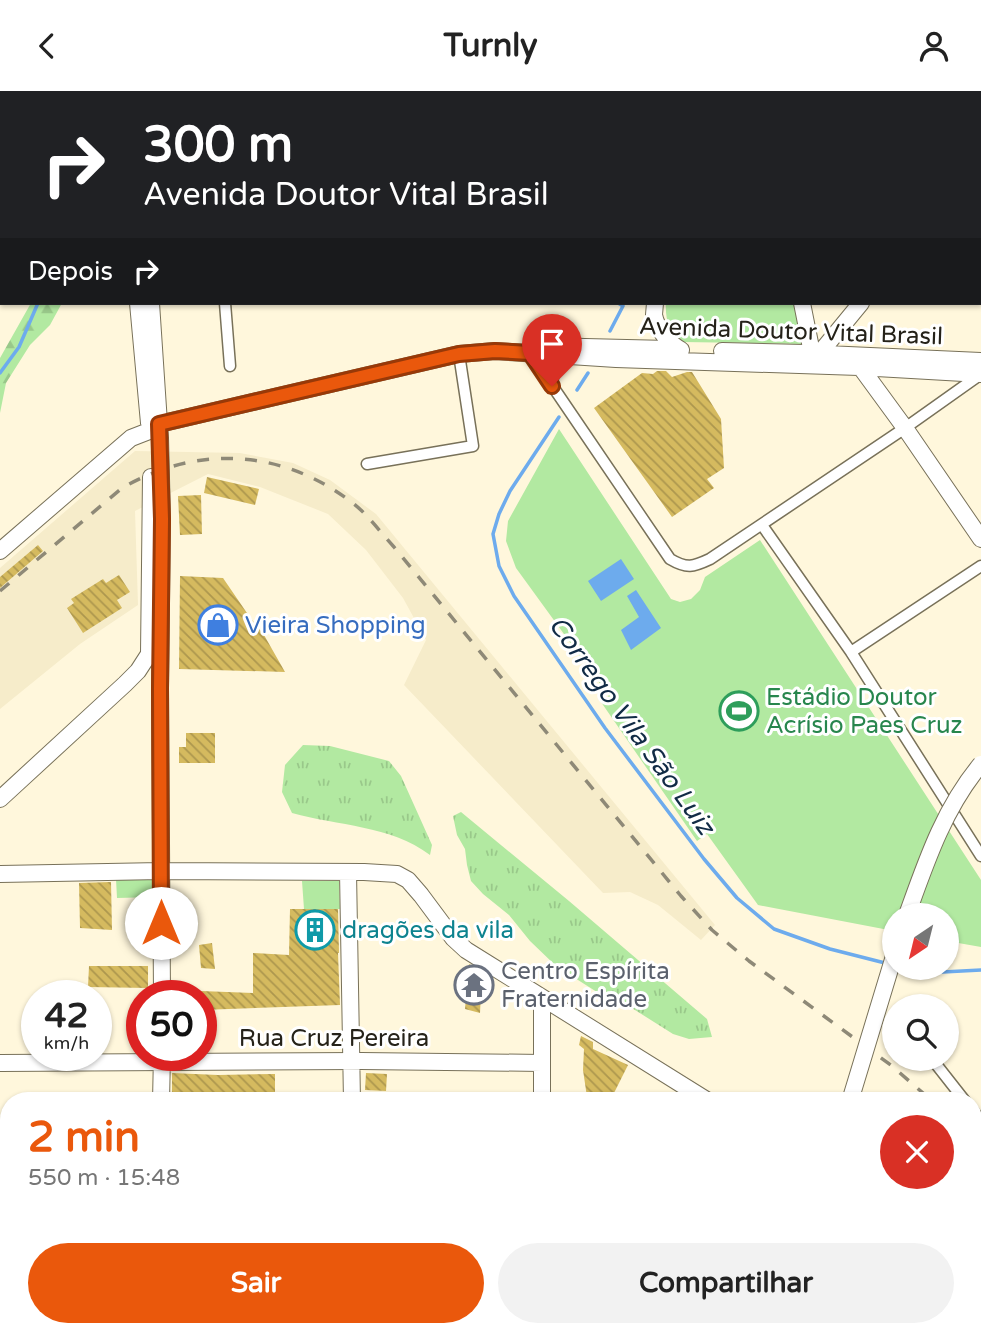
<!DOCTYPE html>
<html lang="pt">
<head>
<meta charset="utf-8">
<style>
  body { margin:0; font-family:"Varela Round",sans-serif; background:#f2f2f2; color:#222; height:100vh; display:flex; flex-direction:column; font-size:26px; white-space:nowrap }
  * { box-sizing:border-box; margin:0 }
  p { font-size:23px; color:#767676 }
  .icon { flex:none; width:38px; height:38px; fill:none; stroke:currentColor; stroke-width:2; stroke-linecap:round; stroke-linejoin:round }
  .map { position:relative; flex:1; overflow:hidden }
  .panel { position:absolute; left:0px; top:1001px; width:982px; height:245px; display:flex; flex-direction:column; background:#fff; border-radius:28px 28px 0 0; box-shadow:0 2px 5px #0004 }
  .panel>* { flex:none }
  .guide { position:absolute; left:0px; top:0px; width:982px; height:214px; box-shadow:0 2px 5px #0004; background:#202124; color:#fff; overflow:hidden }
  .needle { width:46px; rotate:215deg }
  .controls { position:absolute; left:882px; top:812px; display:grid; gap:14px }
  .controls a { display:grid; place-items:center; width:77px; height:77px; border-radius:50%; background:#fff; box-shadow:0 2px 5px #0004; font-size:35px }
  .speed { position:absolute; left:21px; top:889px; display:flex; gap:14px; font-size:35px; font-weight:700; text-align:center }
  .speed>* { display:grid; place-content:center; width:91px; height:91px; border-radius:50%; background:#fff; box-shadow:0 2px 5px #0004; line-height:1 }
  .speed small { font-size:18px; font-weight:400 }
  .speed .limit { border:10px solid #d22; background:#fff; color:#111 }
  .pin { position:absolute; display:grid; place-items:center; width:60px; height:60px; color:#fff; margin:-72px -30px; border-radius:50% 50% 50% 0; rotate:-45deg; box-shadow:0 0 7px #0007 }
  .pin .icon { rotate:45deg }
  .me { position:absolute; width:77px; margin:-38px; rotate:0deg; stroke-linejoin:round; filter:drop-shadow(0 0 5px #0008) }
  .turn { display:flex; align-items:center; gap:24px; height:147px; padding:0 28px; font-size:32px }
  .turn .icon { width:91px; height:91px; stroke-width:2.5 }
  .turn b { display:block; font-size:49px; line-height:60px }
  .then { display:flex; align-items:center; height:66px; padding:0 28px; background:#0003; gap:14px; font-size:26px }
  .round { display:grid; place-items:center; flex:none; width:74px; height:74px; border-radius:37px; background:#f2f2f2 }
  .head { display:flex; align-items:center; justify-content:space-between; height:119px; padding:0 28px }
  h1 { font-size:42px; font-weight:700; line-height:52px; color:#ea580c }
  .action { display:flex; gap:14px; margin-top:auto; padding:14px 28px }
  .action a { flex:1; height:80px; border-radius:42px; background:#ea580c; color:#fff; font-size:28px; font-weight:700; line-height:80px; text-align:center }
  .action a+a { background:#f2f2f2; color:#222 }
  header { display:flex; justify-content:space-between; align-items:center; height:91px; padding:0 28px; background:#fff; font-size:32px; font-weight:700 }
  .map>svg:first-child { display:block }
  .built { fill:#f6ecca }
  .grass { fill:url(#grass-tufts) }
  .forest { fill:url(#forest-firs) }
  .park { fill:#b2e9a1 }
  .water { fill:#6dabed }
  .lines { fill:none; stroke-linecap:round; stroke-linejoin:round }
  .stream { stroke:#6dabed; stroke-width:3.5 }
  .building { fill:url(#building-back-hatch) }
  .street-casing { stroke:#787159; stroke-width:13 }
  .secondary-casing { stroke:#787159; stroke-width:18 }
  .street { stroke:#fff; stroke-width:10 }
  .secondary { stroke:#fff; stroke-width:16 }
  .rail { stroke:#8e8977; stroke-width:3.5; stroke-dasharray:12 12; stroke-linecap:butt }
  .secondary-bridge-casing { stroke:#787159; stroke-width:18; stroke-linecap:butt }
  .secondary-bridge { stroke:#fff; stroke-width:16 }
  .route-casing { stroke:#983908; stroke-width:18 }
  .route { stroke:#ea580c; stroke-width:12 }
  .labels { text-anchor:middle; stroke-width:6; stroke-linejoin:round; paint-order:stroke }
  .street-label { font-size:24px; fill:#252219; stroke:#fff }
  .shop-label { font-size:24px; fill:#366cbe; stroke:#fff; text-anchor:start }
  .leisure-label { font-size:24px; fill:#27864d; stroke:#fff; text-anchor:start }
  .culture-label { font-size:24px; fill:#0d838f; stroke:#fff; text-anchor:start }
  .worship-label { font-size:24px; fill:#5b616d; stroke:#fff; text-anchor:start }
  .water-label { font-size:26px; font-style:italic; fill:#112b45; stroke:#fff }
</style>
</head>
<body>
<header><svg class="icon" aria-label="back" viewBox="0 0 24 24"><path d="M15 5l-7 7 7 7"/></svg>Turnly<svg class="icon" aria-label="person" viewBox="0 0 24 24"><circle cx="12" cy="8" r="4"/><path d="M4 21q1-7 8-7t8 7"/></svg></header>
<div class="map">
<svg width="981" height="1246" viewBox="0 0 981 1246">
  <defs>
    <pattern id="grass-tufts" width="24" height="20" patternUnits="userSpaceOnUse" patternTransform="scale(1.75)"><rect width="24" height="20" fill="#b2e9a1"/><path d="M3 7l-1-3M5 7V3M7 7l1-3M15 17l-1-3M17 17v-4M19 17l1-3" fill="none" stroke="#99c88a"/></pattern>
    <pattern id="forest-firs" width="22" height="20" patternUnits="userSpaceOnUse" patternTransform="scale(1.75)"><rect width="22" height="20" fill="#b2e9a1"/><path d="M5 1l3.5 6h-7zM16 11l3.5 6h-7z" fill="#99c88a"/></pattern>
    <pattern id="building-back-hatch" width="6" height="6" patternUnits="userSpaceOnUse" patternTransform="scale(1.75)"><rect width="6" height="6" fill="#d5ba5f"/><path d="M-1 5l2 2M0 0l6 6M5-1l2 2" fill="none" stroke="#ad974e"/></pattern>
  </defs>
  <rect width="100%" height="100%" fill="#fff7dc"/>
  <path class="built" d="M135 360 240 362 293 372 330 389 376 423 715 834 701 849 658 814 630 801 603 802 404 594 426 549 403 507 366 459 328 423 260 396 208 383 135 420 138 514 80 553 0 618V477Z"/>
  <path class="grass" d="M303 654 330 655 389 670 401 685 432 754 430 764C390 734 338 735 292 722L282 701 285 674Z
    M461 721 569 810 707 928 712 946 689 948 673 943 616 907 600 903 556 875 530 850 509 824 483 803 471 790 467 774 465 758 457 744 453 725Z
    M860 1237H921L924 1245V1246H871L865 1245Z"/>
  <path class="forest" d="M31 212H62L50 234 30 254 6 292 0 322V267Z"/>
  <path class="park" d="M666 212H800L803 253 683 251C669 242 665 228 666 212Z
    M559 338 671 508 680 511 691 508 700 499 705 486 760 449 981 789V856L947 850V824H894V840L758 814 707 743 697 750 601 611 609 605 516 477 506 450 508 430Z
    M155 787V806L117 807 116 788Z
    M302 790H339L340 818H304Z
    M0 1165H9V1237H158V1246H0Z"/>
  <path class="water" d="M621 468 634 488 601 510 588 490Z
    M636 499 661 537 631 559 621 539 639 526 627 505Z"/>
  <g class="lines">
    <path class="stream" d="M980 150 981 149
      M610 240 623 215 618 212
      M0 282 19 256 38 212
      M577 299 588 282
      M559 326 510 400 499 423 493 443 499 475 514 505 605 637 704 768 737 807 774 838 830 858 885 872
      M904 877 924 882 981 879"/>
  </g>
  <path class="building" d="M657 280H666L672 286 687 281H692L721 328 724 377 707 388 714 397 672 426 594 317 642 282 653 283Z
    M207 386 259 398 255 414 204 402Z
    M201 404 202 443 180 444 178 405Z
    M38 454 43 460 0 497V486Z
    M119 484 130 501 117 509 122 517 83 542 67 517 74 512 71 508 103 488 106 492Z
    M180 485 223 487 249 525 264 544 285 581 179 578Z
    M186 642H215V672H179V656H186Z
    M111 791 112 839 80 837 79 792Z
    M290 818H338L339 862H338L340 914 201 919V900L253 902V862L289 864Z
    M212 852 215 878 201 877 199 854Z
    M469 873 482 881 480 922 465 918Z
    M89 875H148V897L88 896Z
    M581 945 593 951V958L628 974 610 1010H591L587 1006 583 979 584 958 579 954Z
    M172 982 218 984 275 983V1010L172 1009Z
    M366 982 387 983 386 1000 365 999Z
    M175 1237H272V1246H175Z"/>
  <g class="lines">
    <g class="street-casing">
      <path id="street" d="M762 0 763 2
        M827 2 829 0
        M0 12H2
        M225 212 230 275
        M530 262 670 468C687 478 693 476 710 468L905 337 981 283
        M552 294C552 281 561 274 571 266
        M367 373 473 355 459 263
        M762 434 851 561 981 765
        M851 561 981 475
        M932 968 965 1010
        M973 1020 981 1030"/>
    </g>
    <g class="secondary-casing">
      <path id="secondary" d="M119 0V2
        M132 0V2
        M428 0 431 2
        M699 0 701 2
        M980 65 981 64
        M0 151H2
        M138 212 149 332
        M151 212 160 347 162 428 160 597 162 905
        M655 212C655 213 654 223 654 224 657 239 669 252 681 259
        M802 212 812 262 816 270
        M544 255 668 258
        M722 260 804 262 981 270
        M823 269 822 263 824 257 861 212
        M856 270 905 337 981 448
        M0 460 131 347 149 340 159 333 459 263 495 260 616 268 859 276 981 283
        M0 708 125 593 138 580 149 563 151 386
        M348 781 352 1010
        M0 783 161 780 364 781 397 783 408 789 421 804 453 847 466 859 708 1010
        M0 972 361 970 542 972
        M161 1010 162 964
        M542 1010V907
        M0 1161H9
        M973 1176 981 1181
        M163 1237V1246
        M543 1237V1246
        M775 1237 790 1246
        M350 1246V1237"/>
    </g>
    <use href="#street" class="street"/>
    <use href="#secondary" class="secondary"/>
    <path class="rail" d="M0 500 122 397C198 353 284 358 354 413 369 425 381 442 394 456L681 805 712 839 749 870 892 975 932 1010
      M973 1051 981 1059"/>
    <g class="secondary-bridge-casing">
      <path id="secondary-bridge" d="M907 824C926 771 944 717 981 673
        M850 1010 894 865"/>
    </g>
    <use href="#secondary-bridge" class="secondary-bridge"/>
  </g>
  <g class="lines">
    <g class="route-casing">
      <path id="route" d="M161 832 160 597 162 428 159 333 459 263 495 260 530 262 552 295"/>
    </g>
    <use href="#route" class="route"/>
  </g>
  <defs>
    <g id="shop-ring" transform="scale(2.0125)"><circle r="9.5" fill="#fff" stroke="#3f7fe0" stroke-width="1.5"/><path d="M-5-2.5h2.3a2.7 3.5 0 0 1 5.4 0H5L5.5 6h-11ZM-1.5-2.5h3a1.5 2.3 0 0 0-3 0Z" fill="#3f7fe0"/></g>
    <g id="stadium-ring" transform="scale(2.0125)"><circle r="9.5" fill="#fff" stroke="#2e9e5b" stroke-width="1.5"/><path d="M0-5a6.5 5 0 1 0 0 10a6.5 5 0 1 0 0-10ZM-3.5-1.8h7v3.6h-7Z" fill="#2e9e5b"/></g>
    <g id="building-ring" transform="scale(2.0125)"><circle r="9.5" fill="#fff" stroke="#0f9aa8" stroke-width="1.5"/><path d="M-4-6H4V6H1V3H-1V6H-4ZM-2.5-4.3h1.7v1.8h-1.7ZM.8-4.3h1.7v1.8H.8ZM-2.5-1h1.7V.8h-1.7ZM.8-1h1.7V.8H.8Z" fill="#0f9aa8"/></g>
    <g id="temple-ring" transform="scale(2.0125)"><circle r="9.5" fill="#fff" stroke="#6b7280" stroke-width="1.5"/><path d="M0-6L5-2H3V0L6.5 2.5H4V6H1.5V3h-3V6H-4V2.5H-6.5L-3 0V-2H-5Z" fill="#6b7280"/></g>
  </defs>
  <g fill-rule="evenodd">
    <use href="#shop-ring" x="218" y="534"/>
    <use href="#stadium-ring" x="739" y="620"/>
    <use href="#building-ring" x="315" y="839"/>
    <use href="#temple-ring" x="474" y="894"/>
  </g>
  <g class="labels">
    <g class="street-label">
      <text transform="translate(791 240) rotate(2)" y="8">Avenida Doutor Vital Brasil</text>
      <text x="334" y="955">Rua Cruz Pereira</text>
    </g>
    <g class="shop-label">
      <text x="245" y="542">Vieira Shopping</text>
    </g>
    <g class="leisure-label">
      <text x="766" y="614">Estádio Doutor<tspan x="766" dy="28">Acrísio Paes Cruz</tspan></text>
    </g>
    <g class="culture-label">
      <text x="342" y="847">dragões da vila</text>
    </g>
    <g class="worship-label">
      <text x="501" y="888">Centro Espírita<tspan x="501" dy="28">Fraternidade</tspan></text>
    </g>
    <g class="water-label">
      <text transform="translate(632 634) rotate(54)" y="9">Corrego Vila São Luiz</text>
    </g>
  </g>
</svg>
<div class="controls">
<a><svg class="needle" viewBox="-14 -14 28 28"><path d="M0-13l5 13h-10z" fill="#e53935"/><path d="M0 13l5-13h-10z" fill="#767676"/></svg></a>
<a><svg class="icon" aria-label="search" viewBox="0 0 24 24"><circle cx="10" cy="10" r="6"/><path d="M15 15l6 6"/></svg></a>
</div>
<div class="speed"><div>42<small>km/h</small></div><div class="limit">50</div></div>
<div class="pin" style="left:552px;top:295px;background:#d93025"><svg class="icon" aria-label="arrive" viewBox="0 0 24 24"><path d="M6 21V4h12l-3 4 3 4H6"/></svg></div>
<svg class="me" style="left:161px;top:832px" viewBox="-20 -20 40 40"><circle r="19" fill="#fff"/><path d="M0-13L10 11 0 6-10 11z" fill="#ea580c"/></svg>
<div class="guide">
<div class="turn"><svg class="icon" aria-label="right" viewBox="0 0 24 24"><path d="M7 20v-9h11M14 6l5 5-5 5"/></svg><div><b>300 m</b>Avenida Doutor Vital Brasil</div></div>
<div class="then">Depois<svg class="icon" aria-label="right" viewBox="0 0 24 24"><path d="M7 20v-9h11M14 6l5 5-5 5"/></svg></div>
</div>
<section class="panel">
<div class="head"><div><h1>2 min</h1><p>550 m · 15:48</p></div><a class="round" style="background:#d93025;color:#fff"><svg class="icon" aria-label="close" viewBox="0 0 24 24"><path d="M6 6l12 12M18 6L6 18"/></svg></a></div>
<div class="action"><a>Sair</a><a>Compartilhar</a></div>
</section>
</div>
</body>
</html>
